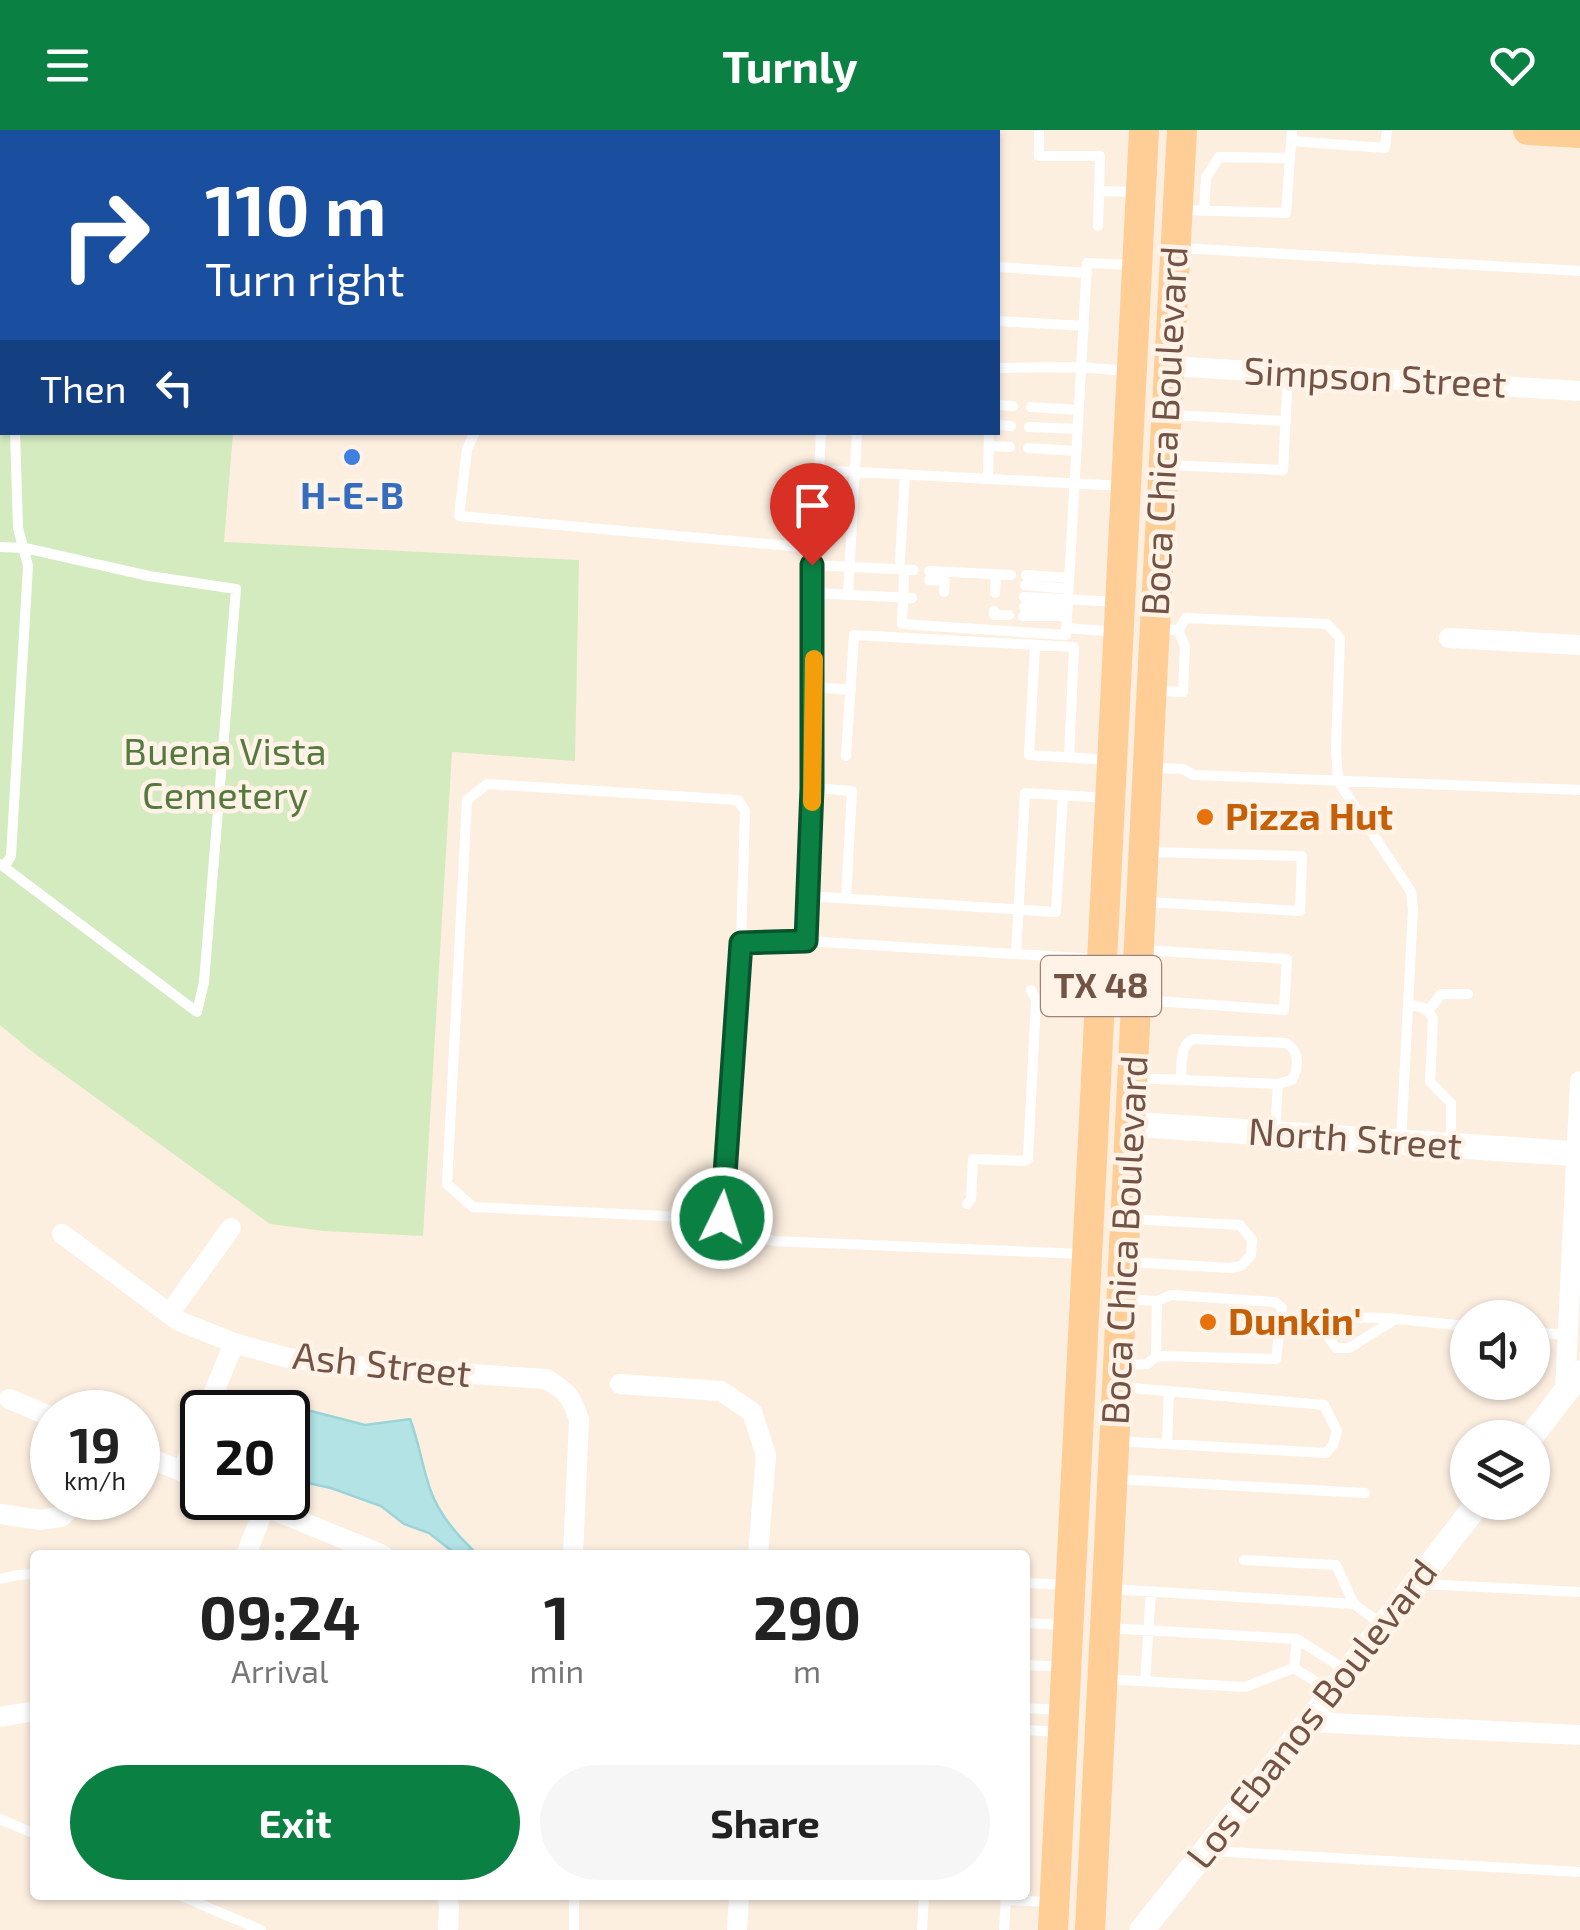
<!DOCTYPE html>
<html lang="en">
<head>
<meta charset="utf-8">
<style>
  body { margin:0; font-family:"Exo 2",sans-serif; background:#f6f6f6; color:#222; height:100vh; display:flex; flex-direction:column; font-size:38px; white-space:nowrap }
  * { box-sizing:border-box; margin:0 }
  p { font-size:32px; color:#767676 }
  .icon { flex:none; width:55px; height:55px; fill:none; stroke:currentColor; stroke-width:2; stroke-linecap:round; stroke-linejoin:round }
  .map { position:relative; flex:1; overflow:hidden }
  .details { position:absolute; left:30px; top:1420px; width:1000px; height:350px; display:flex; flex-direction:column; background:#fff; border-radius:10px; box-shadow:0 2px 8px #0004 }
  .details>* { flex:none }
  .guide { position:absolute; left:0px; top:0px; width:1000px; height:305px; box-shadow:0 2px 8px #0004; background:#1a4fa0; color:#fff; overflow:hidden }
  .tools { position:absolute; left:1450px; top:1170px; display:grid; gap:20px }
  .tools a { display:grid; place-items:center; width:100px; height:100px; border-radius:50%; background:#fff; box-shadow:0 2px 8px #0004; font-size:50px }
  .speed { position:absolute; left:30px; top:1260px; display:flex; gap:20px; font-size:50px; font-weight:700; text-align:center }
  .speed>* { display:grid; place-content:center; width:130px; height:130px; border-radius:50%; background:#fff; box-shadow:0 2px 8px #0004; line-height:1 }
  .speed small { font-size:25px; font-weight:400 }
  .speed .limit { border:5px solid #111; border-radius:15px; background:#fff; color:#111 }
  .pin { position:absolute; display:grid; place-items:center; width:85px; height:85px; color:#fff; margin:-102px -42px; border-radius:50% 50% 50% 0; rotate:-45deg; box-shadow:0 0 10px #0007 }
  .pin .icon { rotate:45deg }
  .me { position:absolute; width:110px; margin:-55px; rotate:4deg; stroke-linejoin:round; filter:drop-shadow(0 0 8px #0008) }
  .turn { display:flex; align-items:center; gap:35px; height:210px; padding:0 40px; font-size:45px }
  .turn .icon { width:130px; height:130px; stroke-width:2.5 }
  .turn b { display:block; font-size:70px; line-height:85px }
  .then { display:flex; align-items:center; height:95px; padding:0 40px; background:#0003; gap:20px; font-size:38px }
  .eta { display:flex; justify-content:space-evenly; align-items:center; height:170px; text-align:center }
  .eta b { font-size:60px; font-weight:700; line-height:70px }
  .cta { display:flex; gap:20px; margin-top:auto; padding:20px 40px }
  .cta a { flex:1; height:115px; border-radius:60px; background:#0b8043; color:#fff; font-size:40px; font-weight:700; line-height:115px; text-align:center }
  .cta a+a { background:#f6f6f6; color:#222 }
  header { display:flex; justify-content:space-between; align-items:center; height:130px; padding:0 40px; background:#0b8043; color:#fff; font-size:45px; font-weight:700 }
  .map>svg:first-child { display:block }
  .green { fill:#d4eabf }
  .water { fill:#b4e3e6; stroke:#9ad4d8; stroke-width:2.5 }
  .lines { fill:none; stroke-linecap:round; stroke-linejoin:round }
  .service { stroke:#fff; stroke-width:10 }
  .minor { stroke:#fff; stroke-width:20 }
  .tertiary { stroke:#fff; stroke-width:25 }
  .primary { stroke:#fece96; stroke-width:30 }
  .route-casing { stroke:#07532c; stroke-width:25 }
  .route { stroke:#0b8043; stroke-width:18 }
  .slow { stroke:#f59e0b; stroke-width:18 }
  .shop-dot { fill:#3f7fe0; stroke:#fff3e7; stroke-width:4 }
  .food-dot { fill:#e8710a; stroke:#fff3e7; stroke-width:4 }
  .labels { text-anchor:middle; stroke-width:9; stroke-linejoin:round; paint-order:stroke }
  .shield { fill:#fff3e7; stroke:#9e8377; stroke-width:2.5 }
  .shield-label { font-size:35px; font-weight:bold; fill:#745347 }
  .street-label { font-size:38px; fill:#745347; stroke:#fff3e7 }
  .shop-label { font-size:38px; font-weight:bold; fill:#366cbe; stroke:#fff3e7 }
  .park-label { font-size:38px; fill:#557a3f; stroke:#fff3e7 }
  .food-label { font-size:38px; font-weight:bold; fill:#c56008; stroke:#fff3e7; text-anchor:start }
</style>
</head>
<body>
<header><svg class="icon" aria-label="menu" viewBox="0 0 24 24"><path d="M4 6h16M4 12h16M4 18h16"/></svg>Turnly<svg class="icon" aria-label="heart" viewBox="0 0 24 24"><path d="M12 20l-8-8c-3-5 5-10 8-4 3-6 11-1 8 4z"/></svg></header>
<div class="map">
<svg width="1580" height="1800" viewBox="0 0 1580 1800">
  <rect width="100%" height="100%" fill="#fdefe0"/>
  <path class="green" d="M0 0H257V2H2V302L233 303 224 412 579 430 575 631 452 622 423 1106 324 1101 270 1094 30 920 0 895Z"/>
  <path class="water" d="M254 1270 284 1274 365 1295 410 1289C419 1312 422 1336 430 1359 438 1382 454 1402 472 1419L457 1425 429 1403 404 1394 381 1376 331 1358 308 1353 288 1341V1282H234Z"/>
  <g class="lines">
    <path class="service" d="M1039 0V26H1100L1098 96
      M475 2V0
      M828 2V0
      M1291 11 1385 18 1387 0
      M0 25 2 27
      M1099 61 1138 62
      M1184 80 1286 83 1292 0
      M1204 81 1206 48 1219 27 1290 28
      M1181 118 1580 141
      M998 137 1087 143
      M998 191 1084 196
      M998 238 1081 237 1126 241
      M998 275 1013 276
      M1031 277 1078 280
      M0 280H2
      M1172 285 1286 291
      M998 295 1011 296
      M1029 297 1077 299
      M475 302 467 319 459 386 812 418
      M989 316 1010 317
      M1028 318 1076 321
      M1166 335 1283 340 1288 243
      M819 340 1123 356
      M988 348 989 302
      M0 417 25 418 149 446 236 459 204 852 197 882 0 734
      M900 431 905 344
      M813 435 914 440
      M929 441 1011 445
      M1026 445 1069 448
      M904 446 902 494 1066 505 1087 133 1131 135
      M929 450 945 451 944 462
      M1025 455 1068 459
      M813 463 912 468
      M995 463 996 444
      M848 465 857 302
      M1024 467 1118 472
      M1024 477 1067 479
      M994 481V485H1009
      M1023 486H1067
      M1066 498 1118 502
      M1160 499 1178 500 1186 488 1327 494 1340 508 1336 618 1338 651 1411 762 1413 779 1401 1012
      M1035 515 1029 625 1111 630
      M814 557 851 560
      M1157 561 1183 562 1185 516 1178 500
      M846 626 854 505 1074 517 1069 627
      M1153 638 1183 639 1194 645 1580 660
      M813 658 852 661 846 768
      M1147 722 1302 726 1300 781 1147 772
      M4 737 11 726 28 436 18 398 15 302
      M808 766 1056 782 1063 665
      M806 811 813 658 812 418 816 398 821 302
      M1016 824 1025 663 1108 668
      M1142 870 1284 880 1287 829 1143 820
      M1408 875C1421 876 1427 877 1433 889L1430 952 1451 973V1015
      M1429 880 1441 864H1468
      M1134 948 1278 954 1275 1003
      M1181 950C1182 937 1179 915 1193 909L1286 913C1300 921 1299 937 1292 950L1278 954
      M967 1074 971 1069 973 1029 1023 1031 1028 1029 1036 869 1031 860
      M722 1088 697 1081 685 1087 473 1077 447 1054 467 670 487 654 738 670 745 681 741 813
      M1129 1089 1240 1095 1252 1110 1251 1125 1241 1136 1230 1138 1129 1132
      M1084 1124 773 1111 722 1088 741 813 806 811 1096 829
      M1394 1190 1349 1218H1336L1328 1206 1331 1195 1336 1189C1379 1184 1425 1193 1468 1196
      M1532 1202 1567 1205
      M1156 1227 1157 1171
      M1120 1235 1147 1234 1156 1227 1162 1226 1276 1229 1282 1178 1275 1172 1171 1165 1157 1171 1124 1169
      M1116 1311 1326 1323 1333 1315 1337 1301 1324 1275 1121 1257
      M1167 1313 1169 1261
      M1114 1349 1365 1363
      M1244 1430 1336 1435 1354 1474 1381 1494
      M0 1449 17 1445 35 1444
      M1025 1453 1069 1455
      M1422 1454 1580 1462
      M1111 1459 1354 1474
      M1025 1493 1067 1495
      M1108 1498 1297 1509 1347 1541
      M1025 1535 1064 1537
      M1294 1538 1297 1509
      M1104 1549 1245 1557 1294 1538 1331 1561
      M1145 1551 1151 1462
      M1025 1578 1063 1580
      M1025 1600 1059 1602
      M0 1689 35 1704
      M1212 1721 1580 1742
      M179 1765 261 1800
      M1005 1770 1053 1772
      M574 1800V1765
      M922 1800 924 1765
      M1004 1800 1006 1766"/>
    <path class="minor" d="M1169 236 1580 261
      M1449 508 1580 515
      M62 1104 179 1191 234 1213 288 1228 355 1236 546 1249C566 1261 572 1266 579 1290L573 1425
      M169 1184 231 1098
      M620 1254 721 1261 752 1282 766 1325 758 1425
      M1565 1262 1580 951
      M9 1269 52 1287
      M206 1282 234 1213
      M138 1323 202 1350
      M182 1342 202 1292
      M244 1368 383 1425
      M0 1384 40 1390 61 1387 81 1368
      M246 1425 265 1376
      M0 1587 35 1581
      M1309 1592 1580 1605
      M447 1765 449 1776 448 1800
      M737 1800 739 1765"/>
    <path class="tertiary" d="M1130 994 1580 1024
      M1530 1308 1580 1243
      M1142 1800 1309 1592 1479 1372"/>
    <path class="primary" d="M1528 0 1580 3
      M1053 1800 1144 0
      M1090 1800 1153 533 1182 0"/>
  </g>
  <g class="lines">
    <g class="route-casing">
      <path id="route" d="M722 1088 741 813 806 811 812 658V435"/>
    </g>
    <use href="#route" class="route"/>
    <path class="slow" d="M812 672 814 529"/>
  </g>
  <circle class="shop-dot" cx="352" cy="327" r="10"/>
  <g class="food-dot">
    <circle cx="1205" cy="687" r="10"/>
    <circle cx="1208" cy="1192" r="10"/>
  </g>
  <g class="labels">
    <rect class="shield" x="1041" y="826" width="120" height="60" rx="8"/>
    <g class="shield-label">
      <text x="1101" y="868">TX 48</text>
    </g>
    <g class="street-label">
      <text transform="translate(1375 248) rotate(3)" y="13">Simpson Street</text>
      <text transform="translate(1165 301) rotate(-87)" y="13">Boca Chica Boulevard</text>
      <text transform="translate(1355 1009) rotate(4)" y="13">North Street</text>
      <text transform="translate(1125 1110) rotate(-87)" y="13">Boca Chica Boulevard</text>
      <text transform="translate(382 1235) rotate(6)" y="13">Ash Street</text>
      <text transform="translate(1312 1584) rotate(-52)" y="13">Los Ebanos Boulevard</text>
    </g>
    <g class="shop-label">
      <text x="352" y="379">H-E-B</text>
    </g>
    <g class="park-label">
      <text x="225" y="635">Buena Vista<tspan x="225" dy="44">Cemetery</tspan></text>
    </g>
    <g class="food-label">
      <text x="1225" y="700">Pizza Hut</text>
      <text x="1228" y="1205">Dunkin'</text>
    </g>
  </g>
</svg>
<div class="tools">
<a><svg class="icon" aria-label="sound" viewBox="0 0 24 24"><path d="M4 9h4l5-4v14l-5-4H4zM17 9q2 3 0 6"/></svg></a>
<a><svg class="icon" aria-label="layers" viewBox="0 0 24 24"><path d="M12 4l9 5-9 5-9-5zM3 14l9 5 9-5"/></svg></a>
</div>
<div class="speed"><div>19<small>km/h</small></div><div class="limit">20</div></div>
<div class="pin" style="left:812px;top:435px;background:#d93025"><svg class="icon" aria-label="arrive" viewBox="0 0 24 24"><path d="M6 21V4h12l-3 4 3 4H6"/></svg></div>
<svg class="me" style="left:722px;top:1088px" viewBox="-20 -20 40 40"><circle r="17" fill="#0b8043" stroke="#fff" stroke-width="3"/><path d="M0-11L8 9 0 5-8 9z" fill="#fff"/></svg>
<div class="guide">
<div class="turn"><svg class="icon" aria-label="right" viewBox="0 0 24 24"><path d="M7 20v-9h11M14 6l5 5-5 5"/></svg><div><b>110 m</b>Turn right</div></div>
<div class="then">Then<svg class="icon" aria-label="left" viewBox="0 0 24 24"><path d="M17 20v-9H6M10 6l-5 5 5 5"/></svg></div>
</div>
<section class="details">
<div class="eta">
<div><b>09:24</b><p>Arrival</p></div>
<div><b>1</b><p>min</p></div>
<div><b>290</b><p>m</p></div>
</div>
<div class="cta"><a>Exit</a><a>Share</a></div>
</section>
</div>
</body>
</html>
